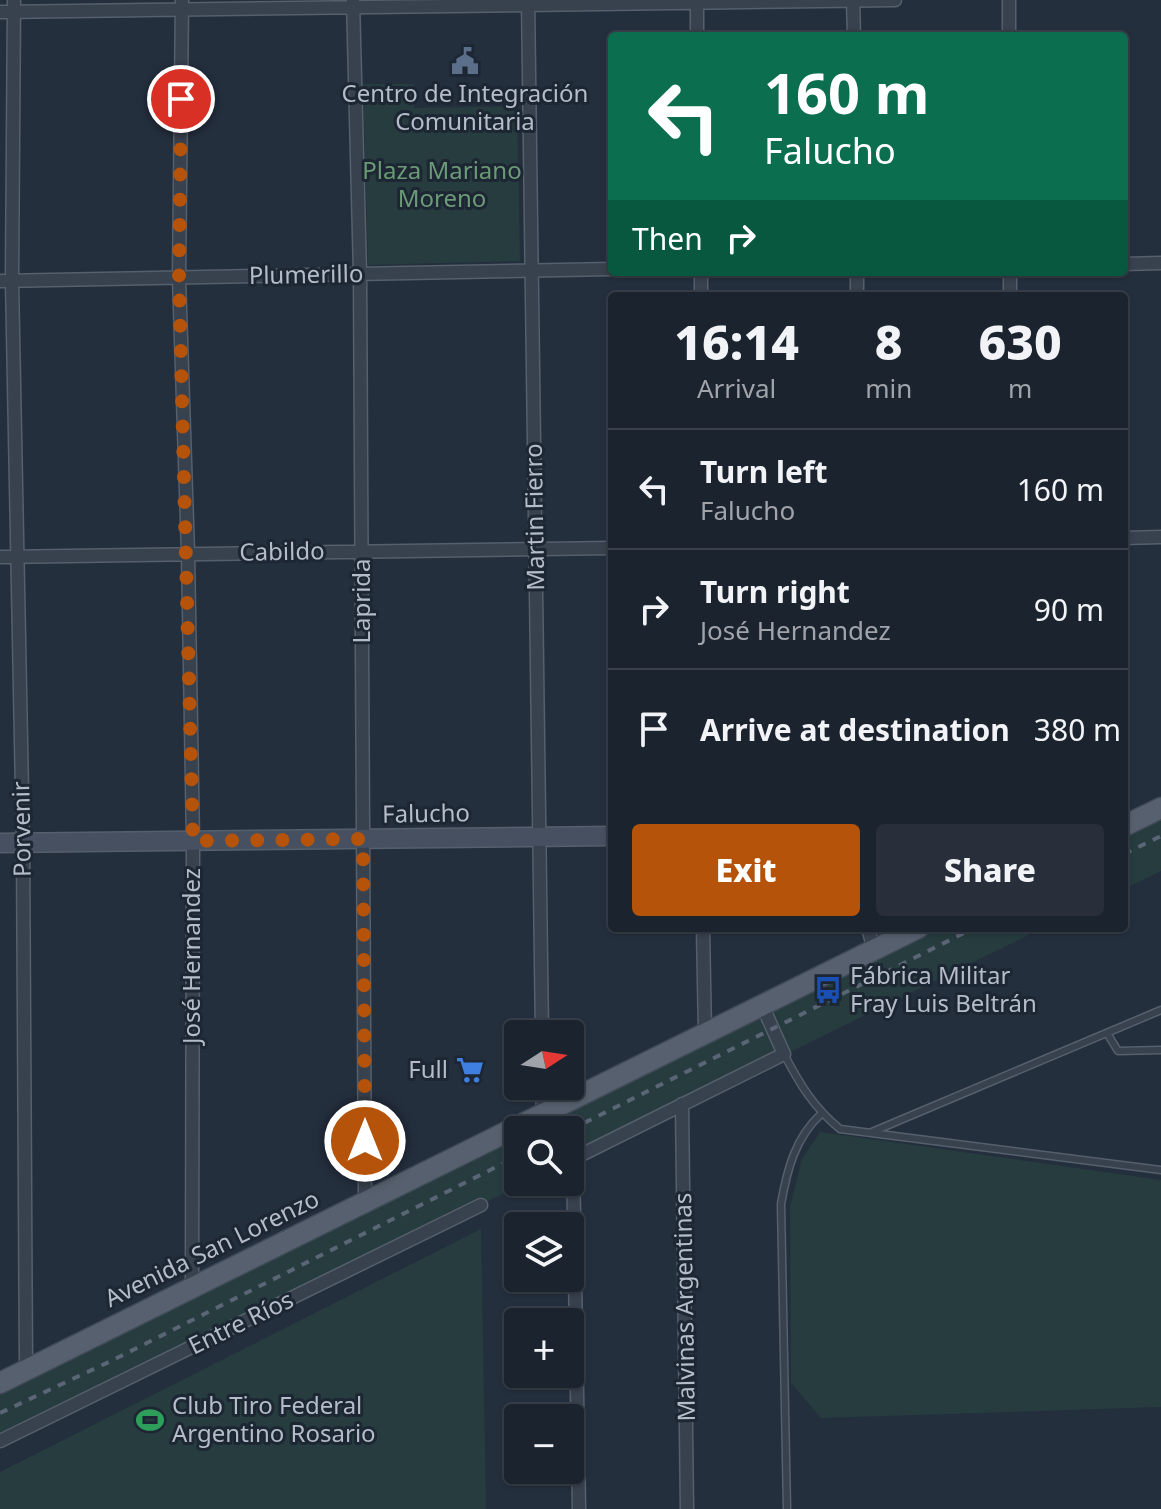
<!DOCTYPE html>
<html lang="en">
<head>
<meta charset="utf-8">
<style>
  body { margin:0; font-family:"Noto Sans",sans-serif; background:#282f3a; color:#f1f3f6; height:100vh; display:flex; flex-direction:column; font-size:30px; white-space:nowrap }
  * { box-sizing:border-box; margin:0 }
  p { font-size:26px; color:#a0a4aa }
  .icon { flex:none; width:44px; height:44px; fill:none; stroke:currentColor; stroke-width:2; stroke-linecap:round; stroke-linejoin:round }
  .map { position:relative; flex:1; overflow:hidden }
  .drawer { position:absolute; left:608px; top:292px; width:520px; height:640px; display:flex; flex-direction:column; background:#1b232e; border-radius:8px; box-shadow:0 2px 6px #0004,0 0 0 2px #39404a }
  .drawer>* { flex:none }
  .guide { position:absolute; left:608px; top:32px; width:520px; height:244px; border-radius:8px; box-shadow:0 2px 6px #0004,0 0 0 2px #39404a; background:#0b6e4f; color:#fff; overflow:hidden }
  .needle { width:52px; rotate:78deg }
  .buttons { position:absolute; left:504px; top:1020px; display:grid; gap:16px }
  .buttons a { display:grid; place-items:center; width:80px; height:80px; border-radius:8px; background:#1b232e; box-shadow:0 2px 6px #0004,0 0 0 2px #39404a; font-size:40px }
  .pin { position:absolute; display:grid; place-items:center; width:68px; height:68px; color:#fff; margin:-34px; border:4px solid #fff; border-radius:50%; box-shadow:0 2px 8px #0007 }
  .me { position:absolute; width:88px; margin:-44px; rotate:0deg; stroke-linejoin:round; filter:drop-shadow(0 0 6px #0008) }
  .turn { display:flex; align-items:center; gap:28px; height:168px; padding:0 24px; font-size:36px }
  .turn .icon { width:104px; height:104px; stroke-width:2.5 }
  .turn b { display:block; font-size:56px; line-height:68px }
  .then { display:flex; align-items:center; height:76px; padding:0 24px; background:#0003; gap:16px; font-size:30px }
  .eta { display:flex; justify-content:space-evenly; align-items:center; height:136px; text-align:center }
  .eta b { font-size:48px; font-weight:800; line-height:56px }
  .action { display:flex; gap:16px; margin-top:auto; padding:16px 24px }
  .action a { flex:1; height:92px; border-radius:8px; background:#b45309; color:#fff; font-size:32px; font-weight:800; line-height:92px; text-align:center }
  .action a+a { background:#282f3a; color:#f1f3f6 }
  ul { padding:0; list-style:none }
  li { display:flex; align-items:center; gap:24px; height:120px; padding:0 24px; border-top:2px solid #39404a }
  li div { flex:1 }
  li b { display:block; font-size:30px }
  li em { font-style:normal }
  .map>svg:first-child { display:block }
  .green { fill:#263c3f }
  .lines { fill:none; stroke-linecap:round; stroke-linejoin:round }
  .lane-casing { stroke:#565f6c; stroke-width:9 }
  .street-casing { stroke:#565f6c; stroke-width:15 }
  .secondary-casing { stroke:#565f6c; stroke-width:21 }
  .primary-casing { stroke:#414a57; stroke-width:23 }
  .lane { stroke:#38414e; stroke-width:6 }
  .street { stroke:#38414e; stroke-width:12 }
  .secondary { stroke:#465061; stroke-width:18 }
  .primary { stroke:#56606e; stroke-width:20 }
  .rail { stroke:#5a6575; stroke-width:4; stroke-dasharray:8 8; stroke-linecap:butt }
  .route { stroke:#b45309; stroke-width:14; stroke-dasharray:0 25.2 }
  .labels { text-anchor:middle; stroke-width:6; stroke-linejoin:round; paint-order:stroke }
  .poi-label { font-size:24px; fill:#b4bcc9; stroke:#1d2633; text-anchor:start }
  .park-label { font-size:24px; fill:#6b9a76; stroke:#1d2633 }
  .street-label { font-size:24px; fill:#b4bcc9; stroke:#1d2633 }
</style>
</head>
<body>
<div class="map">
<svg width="1161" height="1509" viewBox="0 0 1161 1509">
  <rect width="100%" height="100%" fill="#242f3e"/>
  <path class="green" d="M363 84H414V108L517 106 520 261 368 265Z
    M1161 808V871L1124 889V826Z
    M918 928H1043L570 1160V1130H518V1182H527L0 1441V1382Z
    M820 1132 1161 1180V1407L821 1418 791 1383 790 1207 802 1159Z
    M481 1229 486 1509H0V1472Z"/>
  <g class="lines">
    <g class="lane-casing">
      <path id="lane" d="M1107 1033 1118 1051 1161 1050
        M784 1054C799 1083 814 1108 840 1129L1161 1170
        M872 1132 1161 1010
        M787 1509 781 1204C787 1170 795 1138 821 1114"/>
    </g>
    <g class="street-casing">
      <path id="street" d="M14 0 12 281 23 843 26 1370
        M182 0 179 278 188 553 193 841 192 1288
        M353 0 360 274 365 1202
        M528 0 542 1034
        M697 0V36
        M853 0 854 36
        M1009 0V36
        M0 12 895 0
        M1124 264 1161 263
        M701 272V296
        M857 272V296
        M1010 272V296
        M0 281 612 269
        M1124 538 1161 537
        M0 557 612 548
        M703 928 705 1034
        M868 928 874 950
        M542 1086 543 1114
        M682 1104 687 1509
        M0 1441 481 1205
        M579 1509 573 1159 784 1054 762 1005"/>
    </g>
    <g class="secondary-casing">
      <path id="secondary" d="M0 843 612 836"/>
    </g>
    <g class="primary-casing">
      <path id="primary" d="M1124 826 1161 808
        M0 1383 918 928"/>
    </g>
    <use href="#lane" class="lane"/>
    <use href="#street" class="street"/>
    <use href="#secondary" class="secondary"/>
    <use href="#primary" class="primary"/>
    <path class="rail" d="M1124 854 1161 836
      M570 1130 974 928
      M0 1413 111 1361 518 1156"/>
  </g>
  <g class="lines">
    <path class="route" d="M181 99 179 278 193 841 363 839 365 1141"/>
  </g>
  <defs>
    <g id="civic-bare" transform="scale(2.16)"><path d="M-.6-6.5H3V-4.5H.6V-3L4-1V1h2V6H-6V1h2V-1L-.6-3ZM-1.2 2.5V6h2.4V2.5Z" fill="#5c6f8a" stroke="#1d2633" stroke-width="2.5" paint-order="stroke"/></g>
    <g id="bus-bare" transform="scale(2.16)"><path d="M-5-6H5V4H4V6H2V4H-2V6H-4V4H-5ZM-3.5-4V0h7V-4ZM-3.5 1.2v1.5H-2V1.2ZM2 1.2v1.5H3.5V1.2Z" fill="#1a4fb4" stroke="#1d2633" stroke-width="2.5" paint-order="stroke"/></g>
    <g id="supermarket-bare" transform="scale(2.16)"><path d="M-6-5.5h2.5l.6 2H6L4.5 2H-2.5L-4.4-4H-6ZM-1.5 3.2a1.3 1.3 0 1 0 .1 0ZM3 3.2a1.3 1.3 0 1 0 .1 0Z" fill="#3f7fe0" stroke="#1d2633" stroke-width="2.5" paint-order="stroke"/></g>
    <g id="stadium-bare" transform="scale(2.16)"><path d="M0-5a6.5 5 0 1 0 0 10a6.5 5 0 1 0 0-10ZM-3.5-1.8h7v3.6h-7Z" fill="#2e9e5b" stroke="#1d2633" stroke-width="2.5" paint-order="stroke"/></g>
  </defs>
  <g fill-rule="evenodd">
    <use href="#civic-bare" x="465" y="61"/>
    <use href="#bus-bare" x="828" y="990"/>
    <use href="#supermarket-bare" x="470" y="1070"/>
    <use href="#stadium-bare" x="150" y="1420"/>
  </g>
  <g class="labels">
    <g class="poi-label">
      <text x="465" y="102" text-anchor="middle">Centro de Integración<tspan x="465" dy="28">Comunitaria</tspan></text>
      <text x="850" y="984">Fábrica Militar<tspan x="850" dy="28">Fray Luis Beltrán</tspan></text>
      <text x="448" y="1078" text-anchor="end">Full</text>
      <text x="172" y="1414">Club Tiro Federal<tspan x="172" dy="28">Argentino Rosario</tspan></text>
    </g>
    <g class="park-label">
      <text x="442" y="179">Plaza Mariano<tspan x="442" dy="28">Moreno</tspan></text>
    </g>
    <g class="street-label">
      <text transform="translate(306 275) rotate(-1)" y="8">Plumerillo</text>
      <text transform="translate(535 517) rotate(-91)" y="8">Martin Fierro</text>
      <text transform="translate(282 552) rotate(-1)" y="8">Cabildo</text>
      <text transform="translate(362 601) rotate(-90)" y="8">Laprida</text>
      <text transform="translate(426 814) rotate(-1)" y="8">Falucho</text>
      <text transform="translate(22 829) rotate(-91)" y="8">Porvenir</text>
      <text transform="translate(192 956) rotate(-90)" y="8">José Hernandez</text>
      <text transform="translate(212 1249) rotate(-26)" y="8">Avenida San Lorenzo</text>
      <text transform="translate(685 1307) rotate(-91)" y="8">Malvinas Argentinas</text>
      <text transform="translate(241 1323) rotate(-26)" y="8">Entre Ríos</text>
    </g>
  </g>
</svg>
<div class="buttons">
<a><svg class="needle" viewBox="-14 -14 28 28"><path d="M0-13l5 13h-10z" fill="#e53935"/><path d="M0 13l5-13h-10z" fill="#a0a4aa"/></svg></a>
<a><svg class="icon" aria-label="search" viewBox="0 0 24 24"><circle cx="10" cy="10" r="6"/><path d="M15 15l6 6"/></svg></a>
<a><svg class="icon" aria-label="layers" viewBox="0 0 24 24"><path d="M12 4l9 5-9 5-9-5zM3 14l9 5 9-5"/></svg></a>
<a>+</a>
<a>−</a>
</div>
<div class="pin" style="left:181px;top:99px;background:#d93025"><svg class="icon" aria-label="arrive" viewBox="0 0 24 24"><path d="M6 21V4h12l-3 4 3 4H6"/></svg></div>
<svg class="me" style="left:365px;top:1141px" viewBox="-20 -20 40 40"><circle r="17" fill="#b45309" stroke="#fff" stroke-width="3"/><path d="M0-11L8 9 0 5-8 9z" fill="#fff"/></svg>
<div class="guide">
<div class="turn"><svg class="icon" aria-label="left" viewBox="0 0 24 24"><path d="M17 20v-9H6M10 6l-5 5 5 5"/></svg><div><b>160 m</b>Falucho</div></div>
<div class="then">Then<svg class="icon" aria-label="right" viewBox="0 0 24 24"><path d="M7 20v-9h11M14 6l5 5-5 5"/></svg></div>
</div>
<section class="drawer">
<div class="eta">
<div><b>16:14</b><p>Arrival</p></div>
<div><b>8</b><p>min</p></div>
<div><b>630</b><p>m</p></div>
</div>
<ul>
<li><svg class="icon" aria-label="left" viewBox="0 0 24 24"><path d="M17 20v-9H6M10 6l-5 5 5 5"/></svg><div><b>Turn left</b><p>Falucho</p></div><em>160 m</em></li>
<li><svg class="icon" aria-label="right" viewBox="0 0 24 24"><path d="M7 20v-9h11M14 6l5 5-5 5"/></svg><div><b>Turn right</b><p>José Hernandez</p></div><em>90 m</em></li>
<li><svg class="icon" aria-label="arrive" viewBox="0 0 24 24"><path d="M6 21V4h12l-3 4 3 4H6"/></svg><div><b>Arrive at destination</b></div><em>380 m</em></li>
</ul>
<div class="action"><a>Exit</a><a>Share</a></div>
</section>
</div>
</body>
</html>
